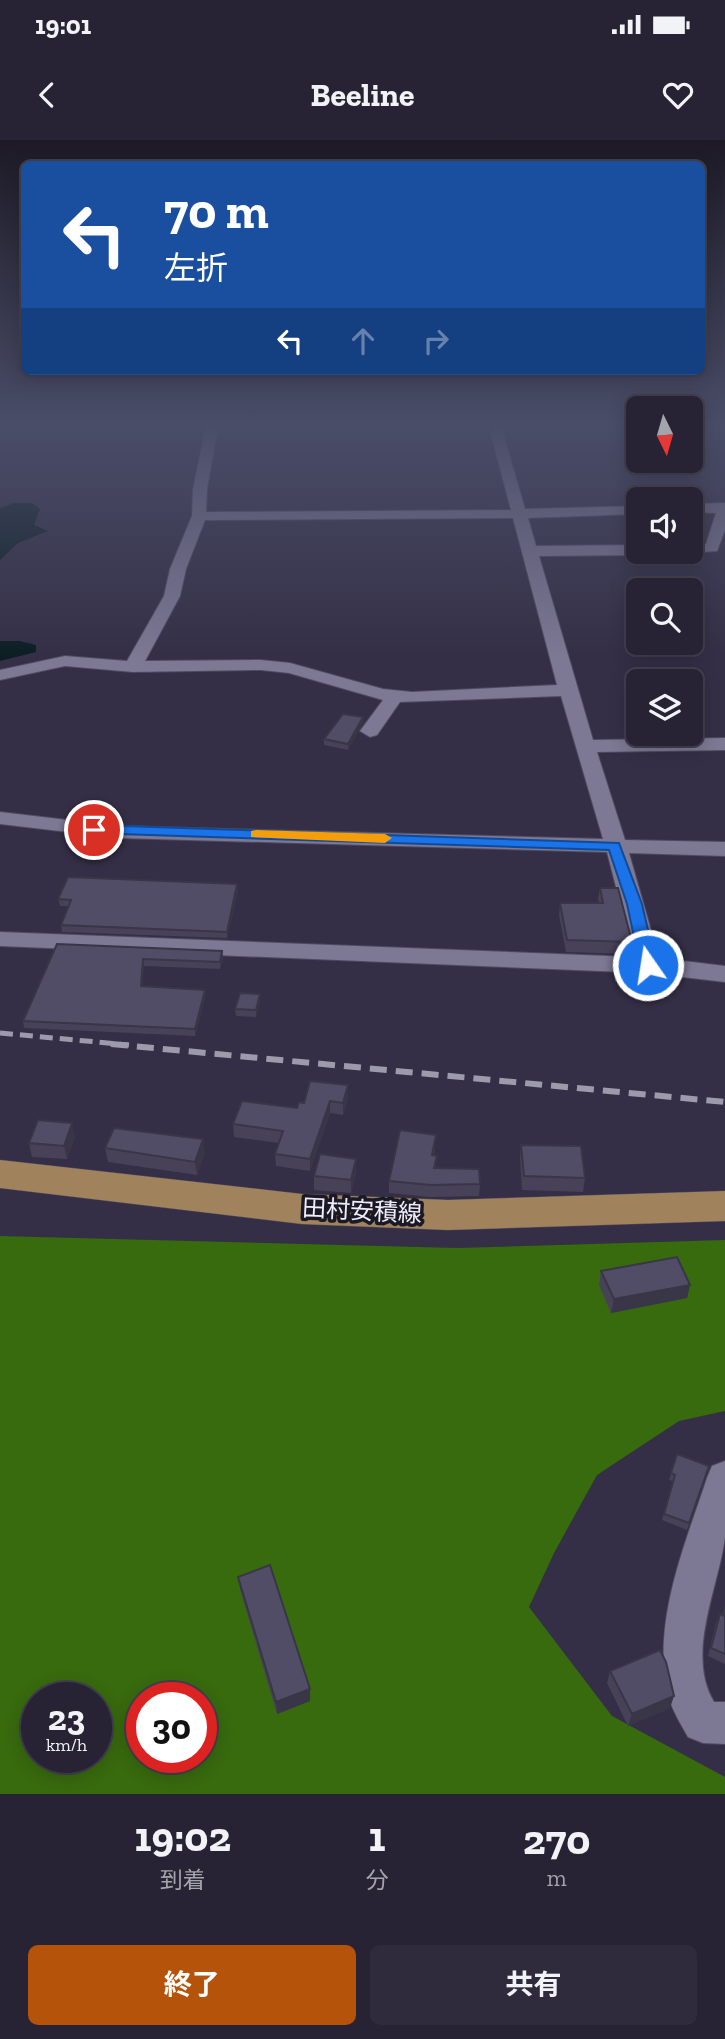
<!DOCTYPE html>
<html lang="ja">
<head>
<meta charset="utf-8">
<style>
  body { margin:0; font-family:"Zilla Slab","Noto Sans JP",serif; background:#2f2b3c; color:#f1f3f6; height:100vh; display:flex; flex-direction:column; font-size:26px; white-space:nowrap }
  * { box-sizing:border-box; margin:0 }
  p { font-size:23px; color:#a4a4ac }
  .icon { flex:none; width:38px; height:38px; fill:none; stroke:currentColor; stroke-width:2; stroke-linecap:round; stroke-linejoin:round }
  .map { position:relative; height:1654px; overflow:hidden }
  .drawer { display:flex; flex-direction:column; background:#272334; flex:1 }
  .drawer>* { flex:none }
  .top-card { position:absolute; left:21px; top:21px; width:684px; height:214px; border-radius:10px; box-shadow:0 4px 18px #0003,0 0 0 2px #43404f; background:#1a4fa0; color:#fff; overflow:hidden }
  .needle { width:46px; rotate:175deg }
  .tools { position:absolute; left:626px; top:256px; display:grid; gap:14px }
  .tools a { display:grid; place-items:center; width:77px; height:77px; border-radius:10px; background:#272334; box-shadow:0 4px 18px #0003,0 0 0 2px #43404f; font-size:35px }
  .speed { position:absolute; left:21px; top:1542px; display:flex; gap:14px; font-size:35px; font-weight:700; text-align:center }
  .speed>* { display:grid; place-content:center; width:91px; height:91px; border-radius:50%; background:#272334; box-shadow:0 4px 18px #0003,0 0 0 2px #43404f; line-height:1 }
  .speed small { font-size:18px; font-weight:400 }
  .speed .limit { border:10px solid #d22; background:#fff; color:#111 }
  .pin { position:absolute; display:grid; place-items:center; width:60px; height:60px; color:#fff; margin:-30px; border:4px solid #fff; border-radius:50%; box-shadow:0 2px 7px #0007 }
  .me { position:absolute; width:77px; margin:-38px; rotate:347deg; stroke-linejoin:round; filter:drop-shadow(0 0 5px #0008) }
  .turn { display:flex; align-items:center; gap:24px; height:147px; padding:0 28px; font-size:32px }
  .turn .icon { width:91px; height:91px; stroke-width:2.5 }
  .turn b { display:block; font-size:49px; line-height:60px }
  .lanes { display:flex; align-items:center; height:66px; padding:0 28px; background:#0003; justify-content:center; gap:35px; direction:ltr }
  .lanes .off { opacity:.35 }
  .eta { display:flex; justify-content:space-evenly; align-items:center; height:119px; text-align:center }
  .eta b { font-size:42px; font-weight:700; line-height:49px }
  .cta { display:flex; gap:14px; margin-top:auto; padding:14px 28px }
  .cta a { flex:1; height:80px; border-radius:10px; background:#b45309; color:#fff; font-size:28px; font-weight:700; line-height:80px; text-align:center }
  .cta a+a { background:#2f2b3c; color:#f1f3f6 }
  .status { display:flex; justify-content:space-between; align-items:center; height:49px; padding:0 35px; background:#272334; direction:ltr }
  .status svg { height:19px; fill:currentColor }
  header { display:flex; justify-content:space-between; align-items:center; height:91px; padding:0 28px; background:#272334; font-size:32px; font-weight:700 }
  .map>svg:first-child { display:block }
  .forest { fill:#386a0e; fill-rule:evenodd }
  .water { fill:#0c1e24 }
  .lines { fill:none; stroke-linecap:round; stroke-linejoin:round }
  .minor-casing { stroke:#4f4b5e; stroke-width:2 }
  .major-casing { stroke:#4f4b5e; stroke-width:1 }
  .minor { fill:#7d7893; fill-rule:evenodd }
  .major { fill:#a0835c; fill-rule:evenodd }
  .rail-far1 { stroke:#9d9aac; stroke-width:5; stroke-dasharray:13 7; stroke-linecap:butt }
  .rail { stroke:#9d9aac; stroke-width:6; stroke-dasharray:17 9; stroke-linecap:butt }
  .wall { fill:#474258 }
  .shaded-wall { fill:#393647 }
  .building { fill:#524d66; stroke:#393647; stroke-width:2 }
  .route { fill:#1a73e8; stroke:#114b97; stroke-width:2 }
  .slow { fill:#f59e0b }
  .labels { text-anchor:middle; stroke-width:7; stroke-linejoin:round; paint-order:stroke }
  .near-street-label { font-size:24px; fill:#f0eefd; stroke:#1b1924 }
</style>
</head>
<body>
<div class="status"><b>19:01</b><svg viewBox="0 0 49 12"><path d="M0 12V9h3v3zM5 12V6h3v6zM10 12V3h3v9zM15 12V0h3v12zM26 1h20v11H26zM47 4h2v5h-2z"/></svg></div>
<header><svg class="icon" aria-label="back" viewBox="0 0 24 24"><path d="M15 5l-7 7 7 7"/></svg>Beeline<svg class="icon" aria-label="heart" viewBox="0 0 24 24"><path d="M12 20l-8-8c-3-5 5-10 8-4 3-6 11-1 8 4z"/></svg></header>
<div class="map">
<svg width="725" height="1654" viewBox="0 0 725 1654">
  <rect width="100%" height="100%" fill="#342f46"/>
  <path class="forest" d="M0 1096 457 1108 725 1100V1271L679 1281 597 1335 554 1413 529 1467 612 1576 725 1637V1654H0ZM37 1558H96V1617H37ZM142 1558H201V1617H142Z"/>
  <path class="water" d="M14 363H32L40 369 34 385 48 391 18 403 0 420V368Z
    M0 501H20L36 505V512L0 521Z"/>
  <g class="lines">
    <g class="minor-casing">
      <path id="minor" d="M206 286H218L207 349 206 372 511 370 489 286H501L525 369 639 366V374L528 378 536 406 639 405V411H646L639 415 539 416 593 600 725 598V610L597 612 625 700 725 702V716L629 713 659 818 725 826V842L648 833 0 806V792L634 817 607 712 119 698 0 684V672L119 686 603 699 561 556 400 562 377 595 370 597 360 591 383 560 289 533 261 530 133 532 65 526 0 540V530L65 516 127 521 164 456 170 429 192 376 193 349ZM513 378 557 545 412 552 383 549 290 523 261 520 145 521 180 456 186 429 205 380Z
        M725 363V390L717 411 686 413 684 411H691V405L706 404 716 373 691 372V364Z
        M725 1321C725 1346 725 1373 725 1397 719 1447 685 1514 714 1562H725V1604L703 1603 688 1597C681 1584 673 1572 669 1558 650 1486 685 1405 707 1338L712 1326Z"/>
    </g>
    <g class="major-casing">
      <path id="major" d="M0 1020 302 1054 448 1060 725 1051V1081L448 1090 302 1084 0 1048Z"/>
    </g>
    <use href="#minor" class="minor"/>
    <use href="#major" class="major"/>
    <path class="rail-far1" d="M0 893 129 905"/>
    <path class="rail" d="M111 904 725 962"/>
  </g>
  <path class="wall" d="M363 583 348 610 324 605V599Z
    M600 748 632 802 630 814 566 812 559 775 560 763H599L598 759Z
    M238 750 227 798 62 792 61 785 68 766H60L58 759Z
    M57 804 222 811 223 818 220 829 144 826 142 846 205 857 195 896 24 888 23 881Z
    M260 861 256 877 236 876 235 869Z
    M348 958 343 975 330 973 310 1031 276 1026 275 1014 279 1003 234 997 233 984 297 968 304 963Z
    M75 997 67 1019 32 1017 29 1003Z
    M521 1005 585 1038 583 1052 522 1050 520 1019Z
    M435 1007 434 1015 436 1028 480 1044 479 1056 431 1057 389 1053V1041Z
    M105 1008 205 1013 197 1035 108 1022Z
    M356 1033 351 1053 314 1050V1036Z
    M601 1131 690 1145 687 1158 611 1173 599 1145Z
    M677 1314 709 1326 687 1390 662 1380 673 1341 669 1340Z
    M238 1437 310 1561 277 1574 240 1449Z
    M725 1466V1524L708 1516 716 1483 720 1474 723 1475Z
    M610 1531 670 1568 628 1586 607 1543Z"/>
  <path class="shaded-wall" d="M363 577V583L348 610V604Z
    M237 744 238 750 227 798V792Z
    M222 811 223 818 220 829V822Z
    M143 819 144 826 142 853 141 846Z
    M205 850V857L195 896V889Z
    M260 854V861L256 877V870Z
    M348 945V958L343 975V963Z
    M330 961V973L310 1031V1019Z
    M72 983 75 997 67 1019 64 1006Z
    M436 995 435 1007 431 1027 432 1015Z
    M203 999 205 1013 197 1035 195 1022Z
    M356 1019V1033L351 1053V1040Z
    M690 1145 687 1158 611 1173 614 1159Z
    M310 1549V1561L277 1574 276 1562Z
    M674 1556 670 1568 628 1586 632 1574Z"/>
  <path class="building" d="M343 574 363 577 348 604 324 599Z
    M68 737 237 744 227 792 61 785 71 760 58 759Z
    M600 748H618L632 802 567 800 560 763H603Z
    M57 804 222 811 220 822 143 819 141 846 205 850 195 889 23 881Z
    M240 853 260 854 256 870 235 869Z
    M310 941 348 945 343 963 330 961 310 1019 275 1014 283 991 233 984 242 961 297 968 299 962 304 963Z
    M38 980 72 983 64 1006 29 1003Z
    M114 988 203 999 195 1022 105 1008Z
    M400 990 436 995 432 1015 437 1016 434 1028 479 1029 480 1044 431 1045 389 1041Z
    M521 1005 581 1006 585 1038 524 1036Z
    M320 1014 356 1019 351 1040 314 1036Z
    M677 1117 690 1145 614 1159 601 1131Z
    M677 1314 709 1326 689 1383 664 1374 675 1335 671 1333Z
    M270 1425 310 1549 276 1562 238 1437Z
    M725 1471V1514L711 1508 720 1474 724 1476Z
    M660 1510 666 1522 674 1556 632 1574 610 1531Z"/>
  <linearGradient id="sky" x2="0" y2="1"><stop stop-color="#1d1a26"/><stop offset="0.55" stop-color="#4a4d68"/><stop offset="1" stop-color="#4a4d68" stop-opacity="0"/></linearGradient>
  <rect width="725" height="518" fill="url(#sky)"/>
  <path class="route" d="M94 685 619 703 642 764 656 825 648 831 640 825 627 764 609 710 89 693V687Z"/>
  <path class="slow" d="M256 690 385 694 392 698 385 703 251 697V691Z"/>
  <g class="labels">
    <g class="near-street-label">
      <text transform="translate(362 1071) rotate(3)" y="8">田村安積線</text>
    </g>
  </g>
</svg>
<div class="tools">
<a><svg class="needle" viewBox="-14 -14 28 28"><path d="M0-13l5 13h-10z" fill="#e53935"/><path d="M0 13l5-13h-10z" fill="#a4a4ac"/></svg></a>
<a><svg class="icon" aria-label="sound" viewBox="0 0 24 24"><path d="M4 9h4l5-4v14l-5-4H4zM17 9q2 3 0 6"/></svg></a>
<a><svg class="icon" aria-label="search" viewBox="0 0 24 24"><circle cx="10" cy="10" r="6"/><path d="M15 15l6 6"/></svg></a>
<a><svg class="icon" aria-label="layers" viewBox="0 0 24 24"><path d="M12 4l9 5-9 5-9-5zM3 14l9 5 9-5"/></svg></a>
</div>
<div class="speed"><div>23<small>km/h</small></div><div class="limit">30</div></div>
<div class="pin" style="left:94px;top:690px;background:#d93025"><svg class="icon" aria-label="arrive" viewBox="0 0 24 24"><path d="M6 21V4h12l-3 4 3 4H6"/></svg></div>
<svg class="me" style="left:648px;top:825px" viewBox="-20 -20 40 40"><circle r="17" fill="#1a73e8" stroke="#fff" stroke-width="3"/><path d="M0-11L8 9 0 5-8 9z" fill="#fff"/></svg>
<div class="top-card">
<div class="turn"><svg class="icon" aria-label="left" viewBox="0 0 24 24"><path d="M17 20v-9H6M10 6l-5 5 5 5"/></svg><div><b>70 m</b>左折</div></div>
<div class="lanes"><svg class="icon" aria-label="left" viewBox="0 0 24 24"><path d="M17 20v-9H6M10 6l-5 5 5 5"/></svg><svg class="icon off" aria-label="ahead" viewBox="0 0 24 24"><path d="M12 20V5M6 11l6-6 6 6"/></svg><svg class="icon off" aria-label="right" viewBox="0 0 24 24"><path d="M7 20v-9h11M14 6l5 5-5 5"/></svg></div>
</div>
</div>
<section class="drawer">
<div class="eta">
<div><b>19:02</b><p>到着</p></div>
<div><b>1</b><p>分</p></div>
<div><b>270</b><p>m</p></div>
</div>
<div class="cta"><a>終了</a><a>共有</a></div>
</section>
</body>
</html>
